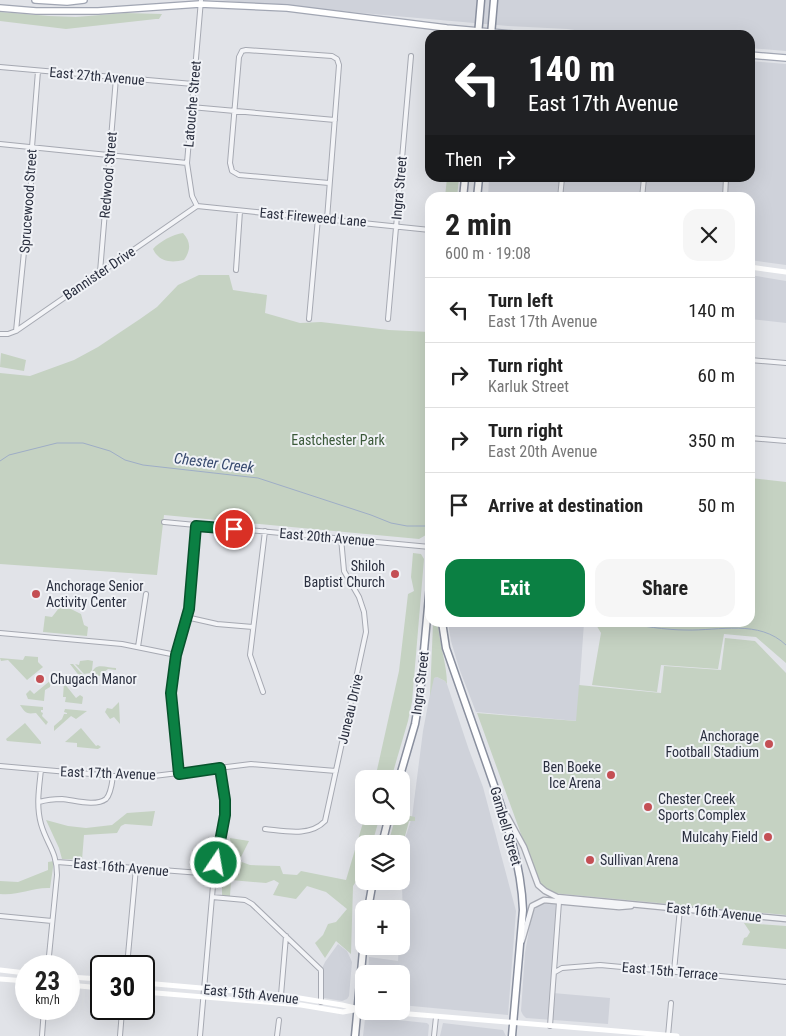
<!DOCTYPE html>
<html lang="en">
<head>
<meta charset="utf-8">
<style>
  body { margin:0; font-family:"Roboto Condensed",sans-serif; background:#f6f6f6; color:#222; height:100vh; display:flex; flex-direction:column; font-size:19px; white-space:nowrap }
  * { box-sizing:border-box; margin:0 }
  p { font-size:16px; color:#767676 }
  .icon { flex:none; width:28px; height:28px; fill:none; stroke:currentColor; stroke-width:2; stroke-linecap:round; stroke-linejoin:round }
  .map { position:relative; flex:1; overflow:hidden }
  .side { position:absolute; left:425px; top:192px; width:330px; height:435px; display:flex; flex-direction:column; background:#fff; border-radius:15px; box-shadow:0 5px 20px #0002 }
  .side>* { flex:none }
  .hud { position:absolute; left:425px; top:30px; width:330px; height:152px; border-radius:15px; box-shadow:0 5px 20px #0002; background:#202124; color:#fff; overflow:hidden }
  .tools { position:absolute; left:355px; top:770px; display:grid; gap:10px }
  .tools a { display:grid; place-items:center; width:55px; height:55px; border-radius:10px; background:#fff; box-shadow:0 5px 20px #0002; font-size:25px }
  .speed { position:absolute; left:15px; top:955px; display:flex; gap:10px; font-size:25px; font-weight:700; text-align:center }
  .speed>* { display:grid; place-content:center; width:65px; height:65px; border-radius:50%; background:#fff; box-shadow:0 5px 20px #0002; line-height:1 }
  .speed small { font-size:12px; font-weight:400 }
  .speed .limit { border:2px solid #111; border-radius:8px; background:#fff; color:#111 }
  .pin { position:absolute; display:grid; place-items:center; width:42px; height:42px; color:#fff; margin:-21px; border:2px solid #fff; border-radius:50%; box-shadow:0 1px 5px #0007 }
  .me { position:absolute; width:55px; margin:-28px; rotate:12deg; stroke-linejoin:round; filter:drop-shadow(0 0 4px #0008) }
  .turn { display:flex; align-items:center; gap:18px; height:105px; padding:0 20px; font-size:22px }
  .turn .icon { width:65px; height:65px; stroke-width:2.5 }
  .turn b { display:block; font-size:35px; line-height:42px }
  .then { display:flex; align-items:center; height:48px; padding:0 20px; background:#0003; gap:10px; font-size:19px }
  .round { display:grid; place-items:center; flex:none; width:52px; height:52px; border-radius:15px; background:#f6f6f6 }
  .overview { display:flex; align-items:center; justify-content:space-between; height:85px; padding:0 20px }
  h1 { font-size:30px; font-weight:700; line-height:38px }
  .cta { display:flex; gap:10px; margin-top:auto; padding:10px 20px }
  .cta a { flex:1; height:58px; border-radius:15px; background:#0b8043; color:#fff; font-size:20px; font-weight:700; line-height:58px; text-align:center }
  .cta a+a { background:#f6f6f6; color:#222 }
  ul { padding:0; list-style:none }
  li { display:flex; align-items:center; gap:15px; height:65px; padding:0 20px; border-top:1px solid #e0e0e0 }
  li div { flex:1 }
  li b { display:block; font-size:19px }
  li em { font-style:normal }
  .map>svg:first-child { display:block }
  .built { fill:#cfd2da }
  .green { fill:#c5d2c2 }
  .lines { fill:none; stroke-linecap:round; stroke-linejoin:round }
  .stream { stroke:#9eadc6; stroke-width:1 }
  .minor-casing { stroke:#a6a9b2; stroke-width:6 }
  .tertiary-casing { stroke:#a6a9b2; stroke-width:7 }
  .primary-casing { stroke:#a1a6b3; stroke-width:8 }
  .trunk-casing { stroke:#898f9e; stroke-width:9 }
  .minor { stroke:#f3f4f7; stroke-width:4 }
  .tertiary { stroke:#f3f4f7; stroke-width:4.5 }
  .secondary { stroke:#fff; stroke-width:5 }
  .primary { stroke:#fff; stroke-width:5.5 }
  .trunk { stroke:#fff; stroke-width:6 }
  .route-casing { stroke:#07532c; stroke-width:12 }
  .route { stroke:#0b8043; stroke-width:9 }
  .poi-dot { fill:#c44f54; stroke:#f0f2f6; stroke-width:2 }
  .labels { text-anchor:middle; stroke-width:4; stroke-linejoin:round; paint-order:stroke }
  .street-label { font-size:14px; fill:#2a2f3f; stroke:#f0f2f6 }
  .park-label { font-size:14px; fill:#3b5939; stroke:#f0f2f6 }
  .poi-label { font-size:14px; fill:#2a2f3f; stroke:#f0f2f6; text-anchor:end }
  .water-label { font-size:15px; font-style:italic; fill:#384a6f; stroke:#f0f2f6 }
</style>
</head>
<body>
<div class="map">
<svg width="786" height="1036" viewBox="0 0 786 1036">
  <rect width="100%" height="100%" fill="#e1e3e8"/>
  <path class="built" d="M216 0H786V51L750 48V35H612L567 29 508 26Z
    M750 61 786 64V265L750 260V198H488L489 178H750Z
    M750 275 786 281V323L750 319Z
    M448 623H584L577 721 476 712 459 668 451 641Z
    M437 677 445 681 447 684 469 750 483 787 516 911 508 1015 401 1005V974H368L369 957 398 961 399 946H401L403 920 401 851 412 817 423 731 433 678Z
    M540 903H552L558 905 553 993 610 998 608 1024 526 1018 523 1015 521 1011 525 953 532 913Z
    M338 944 347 951 352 962 349 996 347 999 342 1001 318 997 319 975 325 962Z
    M368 1017 427 1023 429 1025 428 1036H363L365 1019Z
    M443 1023 503 1030 506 1036H440Z"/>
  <path class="green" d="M0 12 49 16 76 17 126 13 162 14 159 19H156L66 29 0 21Z
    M447 178H459L457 197H445Z
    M183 233C191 242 191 250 184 260 171 263 159 262 153 249 159 242 173 234 183 233Z
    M199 275H229L233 290 267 295 265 313 300 323 321 322 389 330 430 332V485L426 535 419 539 164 515 157 575 0 564V373L30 376 74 360 98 347 140 319 157 307 178 285Z
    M1 353 26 360 24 371 0 367Z
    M750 478 786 482V663L756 637 724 634 718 669 661 665 657 692 592 685 601 633 595 623 750 622Z
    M413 553 421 554 424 559 412 702 408 721 391 779H375L399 671 408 594 414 591 411 577Z
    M59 608 71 609 81 614 84 625 88 627 87 636 43 632 45 616 52 617Z
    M433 623H438C439 643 447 664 447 684L445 681 437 677 434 678 430 696Z
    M725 638 755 641 786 673V915L542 892 477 713 576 721 579 685 661 693 664 666 721 670Z
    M25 656 38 657V662L43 667 27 680 8 660 1 661 0 658 23 660Z
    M88 660 93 661 92 670 90 673 84 674 75 664 79 665 80 661Z
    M70 664H73L81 673 86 676C92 674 91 672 95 668 99 664 110 668 116 668V670L108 669 87 686Z
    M51 680 50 687 45 690 44 701 28 699 26 694 30 690 34 694Z
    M64 683 76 698 80 695 83 697 82 704 65 702 66 697H63Z
    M119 702 120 724 114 717 110 719 105 712 107 708 112 709Z
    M20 705 43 707V710H41V712L43 713 42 716 48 722 46 725 36 713C27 714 26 714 20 705Z
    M65 709 87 711 76 719 71 716 54 731V726L62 719 64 714H67V713L64 712Z
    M25 723 41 742V744L7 741 6 739Z
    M81 728 96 746 98 745 101 747 98 749 77 747V743L65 742Z
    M155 811 152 826 125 824 121 826 117 833 84 835 82 860 62 859 59 848 46 820 68 826 86 828 112 825 127 813Z
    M401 814 415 817V821H409L401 851V844H388L395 819 396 816H401Z
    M365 816H380L372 844H364V870L353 886 351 954 336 941 325 958 315 943 323 935 328 924 336 922 347 909 326 892 307 886 296 899 273 895 279 883 274 880 266 883 231 880 230 896H222V875L231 847 230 838 249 841 239 861 250 865 280 866 283 874 297 875 301 871 346 880Z
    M54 861 50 888C33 887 18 896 0 894V881L18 882 48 870V862Z
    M744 923 786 926V949L742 945 744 938 747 937 750 932Z"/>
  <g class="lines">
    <path class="stream" d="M0 461 9 455 57 443H83L110 451 125 460 143 465 258 478 371 515 391 523 407 526H425
      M621 622C642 626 665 630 686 630 719 631 759 619 786 645"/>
    <g class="minor-casing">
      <path id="minor" d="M0 67 193 84
        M191 107 335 120
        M0 144 187 163
        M560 198 562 178
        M642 198 644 178
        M725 198 726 178
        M197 206 430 230
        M197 206 192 196 187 163 201 0
        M327 219 339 65 337 59 332 56 246 50 242 51 239 57 230 163 232 171 239 175 329 183
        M236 270 240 211
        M100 272 116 78
        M309 319 318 218
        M388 319 411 56
        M16 331 34 153 32 147 38 71
        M0 334H8L16 331 197 206
        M750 360 786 363
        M750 438 786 441
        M164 522 430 547
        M186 617 217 624 253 627
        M0 633 122 644 176 655
        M138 647 146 594
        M263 692 250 655 265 531
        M0 766 113 776H154L251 764 336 771
        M41 770C39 788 36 806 41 824 47 845 57 851 57 875L48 966
        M179 774 171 693 176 655 189 609 196 526
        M39 802C46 800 54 799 62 799 74 800 95 807 106 799 111 794 112 783 113 776
        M265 829C285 831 310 837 325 821L366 632 364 612 359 597 344 571 341 538
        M57 862 214 874
        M212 897 245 900 252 904 321 970V1002
        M0 916 52 921
        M127 966 136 868
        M674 971 680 909
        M555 972 562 968 600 965 786 982
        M281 995 286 936
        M550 1026 559 902
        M42 1036 44 1009
        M120 1036 122 1011
        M200 1036 214 874 225 815 220 769
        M277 1036 279 1020
        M434 1036 436 1017
        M668 1036 671 1003"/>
    </g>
    <g class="tertiary-casing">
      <path id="tertiary" d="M507 816 524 847 538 885 545 891 557 897 786 919
        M522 941 532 906 544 900 619 907 631 906"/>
    </g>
    <g class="primary-casing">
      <path id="primary" d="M35 0 67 2 84 0
        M0 8 36 11H98L200 4 287 8 447 28 525 35
        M750 55 786 58"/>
    </g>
    <g class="trunk-casing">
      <path id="trunk" d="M478 35 481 0
        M491 35 494 0
        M463 198 465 178
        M477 198 479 178
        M442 622 446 648C460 688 474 728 488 768 504 814 521 860 523 910L512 1036
        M399 779 415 724 420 694 430 585
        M382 844 389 816
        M368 909 373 881
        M355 1036 364 940"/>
    </g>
    <use href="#minor" class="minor"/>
    <use href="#tertiary" class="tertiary"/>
    <path class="secondary" d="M750 267 786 272
      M0 970 26 973
      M69 977 101 979
      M0 979 26 981
      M144 983 281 995 342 1005 364 1010
      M69 985 101 988
      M144 992 301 1005 343 1012 354 1010
      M373 1011 677 1036"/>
    <use href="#primary" class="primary"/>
    <use href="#trunk" class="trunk"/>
  </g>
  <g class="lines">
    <g class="route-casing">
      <path id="route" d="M216 863 225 815V800L220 768 179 774 171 693 176 655 189 609 196 526 234 529"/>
    </g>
    <use href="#route" class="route"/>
  </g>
  <g class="poi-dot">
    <circle cx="395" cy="574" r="5"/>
    <circle cx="36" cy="594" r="5"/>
    <circle cx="40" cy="679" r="5"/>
    <circle cx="769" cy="744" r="5"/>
    <circle cx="611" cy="775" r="5"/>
    <circle cx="648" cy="807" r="5"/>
    <circle cx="768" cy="837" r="5"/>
    <circle cx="590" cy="860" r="5"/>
  </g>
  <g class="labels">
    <g class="street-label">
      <text transform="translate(97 76) rotate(5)" y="5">East 27th Avenue</text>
      <text transform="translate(192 104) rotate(-85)" y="5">Latouche Street</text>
      <text transform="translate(108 175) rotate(-85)" y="5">Redwood Street</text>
      <text transform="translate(399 188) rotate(-85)" y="5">Ingra Street</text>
      <text transform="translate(28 201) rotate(-86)" y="5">Sprucewood Street</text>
      <text transform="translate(313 217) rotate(5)" y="5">East Fireweed Lane</text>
      <text transform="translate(99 273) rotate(-34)" y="5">Bannister Drive</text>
      <text transform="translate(327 537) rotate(5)" y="5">East 20th Avenue</text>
      <text transform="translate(420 683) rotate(-83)" y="5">Ingra Street</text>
      <text transform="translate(350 709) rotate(-77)" y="5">Juneau Drive</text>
      <text transform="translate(108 773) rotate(2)" y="5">East 17th Avenue</text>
      <text transform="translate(506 826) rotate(74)" y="5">Gambell Street</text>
      <text transform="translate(121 867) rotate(5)" y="5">East 16th Avenue</text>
      <text transform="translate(714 912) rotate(6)" y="5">East 16th Avenue</text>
      <text transform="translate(670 971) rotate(5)" y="5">East 15th Terrace</text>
      <text transform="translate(251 994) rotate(6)" y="5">East 15th Avenue</text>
    </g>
    <g class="park-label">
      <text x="338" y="445">Eastchester Park</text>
    </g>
    <g class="poi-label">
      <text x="385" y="571">Shiloh<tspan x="385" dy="16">Baptist Church</tspan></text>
      <text x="46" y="591" text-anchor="start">Anchorage Senior<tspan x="46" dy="16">Activity Center</tspan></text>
      <text x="50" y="684" text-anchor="start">Chugach Manor</text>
      <text x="759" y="741">Anchorage<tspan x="759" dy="16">Football Stadium</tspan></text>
      <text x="601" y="772">Ben Boeke<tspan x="601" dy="16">Ice Arena</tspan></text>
      <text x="658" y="804" text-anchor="start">Chester Creek<tspan x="658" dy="16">Sports Complex</tspan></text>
      <text x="758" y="842">Mulcahy Field</text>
      <text x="600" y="865" text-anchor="start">Sullivan Arena</text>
    </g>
    <g class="water-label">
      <text transform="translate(214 463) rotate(7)" y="5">Chester Creek</text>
    </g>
  </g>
</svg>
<div class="tools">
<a><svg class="icon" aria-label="search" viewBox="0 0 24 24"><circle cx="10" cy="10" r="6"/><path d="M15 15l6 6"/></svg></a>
<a><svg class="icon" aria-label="layers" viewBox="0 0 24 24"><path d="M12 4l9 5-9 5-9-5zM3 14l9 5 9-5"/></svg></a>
<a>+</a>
<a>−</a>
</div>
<div class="speed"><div>23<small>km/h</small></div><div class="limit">30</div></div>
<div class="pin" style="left:234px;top:529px;background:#d93025"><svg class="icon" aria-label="arrive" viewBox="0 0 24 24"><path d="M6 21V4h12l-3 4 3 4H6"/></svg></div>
<svg class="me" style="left:216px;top:863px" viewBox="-20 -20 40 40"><circle r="17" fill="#0b8043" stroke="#fff" stroke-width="3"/><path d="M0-11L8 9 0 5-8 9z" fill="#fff"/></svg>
<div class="hud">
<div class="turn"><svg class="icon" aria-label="left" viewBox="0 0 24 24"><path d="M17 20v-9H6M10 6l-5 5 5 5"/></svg><div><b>140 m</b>East 17th Avenue</div></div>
<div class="then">Then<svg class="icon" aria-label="right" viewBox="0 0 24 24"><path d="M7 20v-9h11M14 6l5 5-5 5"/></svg></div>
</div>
<section class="side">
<div class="overview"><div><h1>2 min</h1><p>600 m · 19:08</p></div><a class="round"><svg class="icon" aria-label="close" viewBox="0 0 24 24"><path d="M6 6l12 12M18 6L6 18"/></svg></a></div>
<ul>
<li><svg class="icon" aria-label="left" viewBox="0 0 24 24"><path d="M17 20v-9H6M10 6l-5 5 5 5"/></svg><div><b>Turn left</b><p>East 17th Avenue</p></div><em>140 m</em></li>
<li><svg class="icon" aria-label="right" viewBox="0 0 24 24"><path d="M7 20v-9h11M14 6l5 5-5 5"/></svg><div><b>Turn right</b><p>Karluk Street</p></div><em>60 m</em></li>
<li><svg class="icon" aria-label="right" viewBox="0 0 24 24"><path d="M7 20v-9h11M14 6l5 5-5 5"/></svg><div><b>Turn right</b><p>East 20th Avenue</p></div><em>350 m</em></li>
<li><svg class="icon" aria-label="arrive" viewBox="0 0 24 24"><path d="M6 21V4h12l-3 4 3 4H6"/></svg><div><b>Arrive at destination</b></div><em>50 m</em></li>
</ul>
<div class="cta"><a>Exit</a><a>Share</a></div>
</section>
</div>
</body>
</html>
